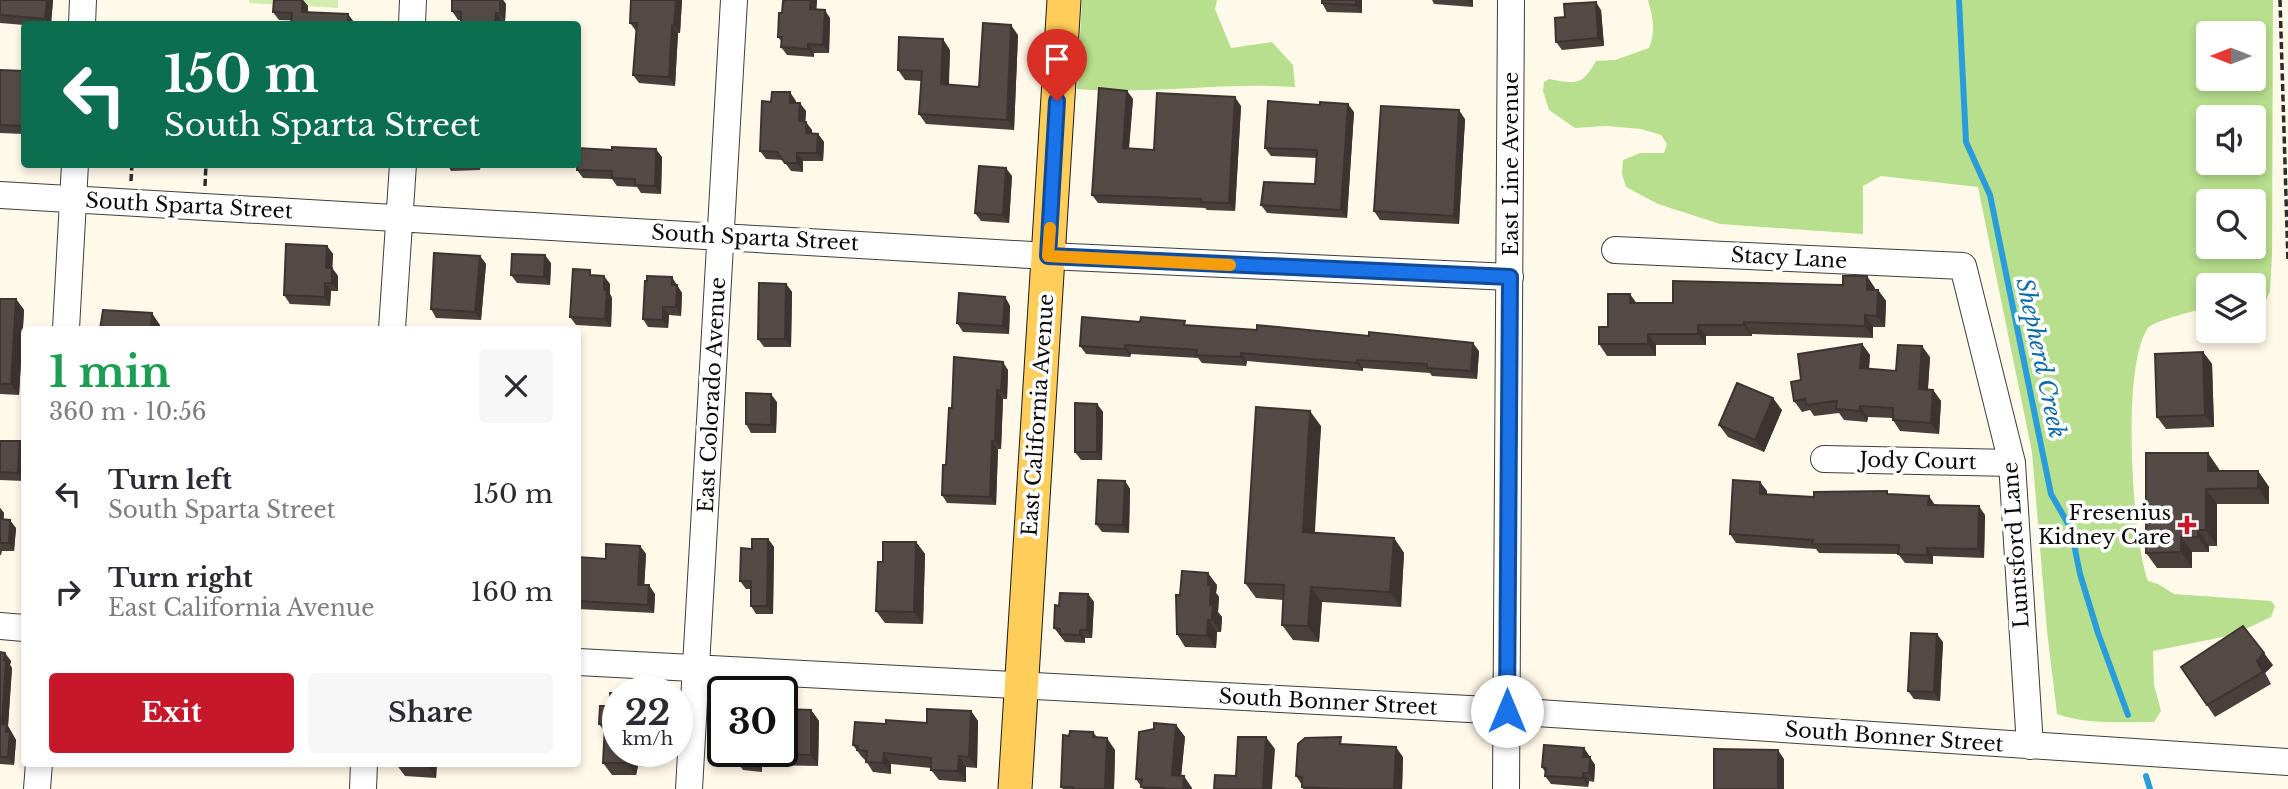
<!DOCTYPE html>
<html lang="en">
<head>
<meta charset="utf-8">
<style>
  body { margin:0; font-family:"Libre Baskerville",serif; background:#f7f7f7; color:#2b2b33; height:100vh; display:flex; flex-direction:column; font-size:26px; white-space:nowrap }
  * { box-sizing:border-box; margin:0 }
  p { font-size:23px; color:#7c7c81 }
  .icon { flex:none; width:38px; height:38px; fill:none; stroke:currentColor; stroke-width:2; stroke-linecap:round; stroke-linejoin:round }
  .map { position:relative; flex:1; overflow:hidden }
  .panel { position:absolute; left:21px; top:326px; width:560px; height:441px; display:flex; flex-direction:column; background:#fff; border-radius:7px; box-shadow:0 4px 10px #0003 }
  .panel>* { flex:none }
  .top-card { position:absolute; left:21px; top:21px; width:560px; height:147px; border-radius:7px; box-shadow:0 4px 10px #0003; background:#0b6e4f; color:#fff; overflow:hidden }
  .needle { width:46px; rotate:270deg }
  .tools { position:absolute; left:2196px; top:21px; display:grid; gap:14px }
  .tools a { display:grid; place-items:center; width:70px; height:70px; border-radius:7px; background:#fff; box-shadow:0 4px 10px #0003; font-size:35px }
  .speed { position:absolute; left:602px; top:676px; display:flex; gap:14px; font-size:35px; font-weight:700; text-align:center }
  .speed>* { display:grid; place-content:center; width:91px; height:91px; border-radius:50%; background:#fff; box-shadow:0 4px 10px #0003; line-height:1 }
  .speed small { font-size:18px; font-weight:400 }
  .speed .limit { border:4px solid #111; border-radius:10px; background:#fff; color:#111 }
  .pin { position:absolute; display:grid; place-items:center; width:60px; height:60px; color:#fff; margin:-72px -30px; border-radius:50% 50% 50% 0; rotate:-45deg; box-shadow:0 0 7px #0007 }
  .pin .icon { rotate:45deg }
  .me { position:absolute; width:77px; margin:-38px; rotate:0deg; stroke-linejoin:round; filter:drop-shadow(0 0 5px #0008) }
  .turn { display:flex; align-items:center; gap:24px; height:147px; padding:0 28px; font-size:32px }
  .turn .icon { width:91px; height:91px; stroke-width:2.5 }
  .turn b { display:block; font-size:49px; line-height:60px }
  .round { display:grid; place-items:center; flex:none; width:74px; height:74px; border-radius:7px; background:#f7f7f7 }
  .summary { display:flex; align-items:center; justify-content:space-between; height:119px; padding:0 28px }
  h1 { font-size:42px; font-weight:700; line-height:52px; color:#1e9e55 }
  .cta { display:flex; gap:14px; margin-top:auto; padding:14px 28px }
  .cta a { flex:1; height:80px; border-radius:7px; background:#c7172a; color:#fff; font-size:28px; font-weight:700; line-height:80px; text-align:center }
  .cta a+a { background:#f7f7f7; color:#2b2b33 }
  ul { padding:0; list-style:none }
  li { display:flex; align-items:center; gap:21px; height:98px; padding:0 28px }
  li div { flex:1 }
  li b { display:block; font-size:26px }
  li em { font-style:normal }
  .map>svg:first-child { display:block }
  .green { fill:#d3edaf }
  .forest { fill:#b7df8d; fill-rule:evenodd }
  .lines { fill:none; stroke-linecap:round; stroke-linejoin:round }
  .stream { stroke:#299dd9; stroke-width:6 }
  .minor-casing { stroke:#3e3e3e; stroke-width:28 }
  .major-casing { stroke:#1c1c1c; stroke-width:35 }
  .path { stroke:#2d2d2d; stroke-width:3.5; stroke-dasharray:7 3.5; stroke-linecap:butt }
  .minor { stroke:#fff; stroke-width:26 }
  .major { stroke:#ffcd59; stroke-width:33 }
  .wall { fill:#49403c }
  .shaded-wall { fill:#3c3431 }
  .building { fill:#554b46; stroke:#3c3431; stroke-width:2 }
  .route-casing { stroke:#114b97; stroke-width:18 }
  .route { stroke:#1a73e8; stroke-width:12 }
  .slow { stroke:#f59e0b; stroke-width:12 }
  .poi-dot { fill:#c7172a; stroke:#fff; stroke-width:2.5 }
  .labels { text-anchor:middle; stroke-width:7; stroke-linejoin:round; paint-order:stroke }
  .street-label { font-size:21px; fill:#0b0b0b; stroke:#fff }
  .poi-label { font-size:21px; fill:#0b0b0b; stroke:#fff; text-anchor:end }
  .water-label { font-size:23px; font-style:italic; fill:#0a6ba7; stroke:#fff }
</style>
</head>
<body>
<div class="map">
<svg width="2288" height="789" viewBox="0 0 2288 789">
  <rect width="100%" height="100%" fill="#fff9e9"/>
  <path class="green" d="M249 0H338V8L249 3Z"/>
  <path class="forest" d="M1082 0H1217L1215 9 1231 48 1272 42 1293 65 1295 87C1222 82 1150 95 1077 89Z
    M1648 0H2273L2272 256 2270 291 2265 303H2254V285H2208V307C2197 311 2154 320 2148 328 2121 365 2132 538 2148 581L2158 584 2174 594 2271 601 2275 606 2271 617 2233 635 2153 651 2154 685 2161 711 2154 722C2121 722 2089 725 2057 714L2047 631 2032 452 1978 187 1881 176 1863 186V234L1720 224 1658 204 1626 187 1622 174 1623 160 1640 153H1664L1667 144 1661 135 1641 129 1606 126 1575 128 1549 110 1543 91 1544 82 1549 79C1576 84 1582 86 1596 61L1615 60 1649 48C1656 30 1653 18 1648 0ZM2208 33H2254V79H2208ZM2208 117H2254V163H2208ZM2208 201H2254V247H2208Z"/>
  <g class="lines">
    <path class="stream" d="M1959 0 1966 142 1990 195 2051 494 2071 529 2080 574 2098 633 2128 715
      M2146 776 2150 789"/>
    <g class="minor-casing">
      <path id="minor" d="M82 24 83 0
        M412 24 413 0
        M0 195 1048 256 1510 277
        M1615 250 1963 266 2012 463 2030 746
        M66 329 75 164
        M392 329 403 164
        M1824 459 2012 463
        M0 626 24 628
        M578 662 1507 711 2288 762
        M37 789 39 763
        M363 789 364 763
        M689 789 734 0
        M1506 789 1511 0"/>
    </g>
    <g class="major-casing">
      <path id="major" d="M1015 789 1064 0"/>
    </g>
    <path class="path" d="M2280 0 2288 262
      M131 181 132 164
      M205 186 206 164"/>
    <use href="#minor" class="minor"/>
    <use href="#major" class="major"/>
  </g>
  <path class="wall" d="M0 0H53L51 24 24 25 0 23Z
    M274 0H303L308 6V12L354 22 279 20 273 12Z
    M452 0H503L506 4 505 21H502L501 24H461V20H458L452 11Z
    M682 0 680 33H678L675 86 639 83 633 75 636 31 630 23Z
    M787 0H817L816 9 830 18 829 53H814V57L787 55 781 47V41L778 37 782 13Z
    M1322 0H1362V13L1327 12 1322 3Z
    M1432 0H1473V7L1434 4Z
    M1601 10 1604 46 1562 50 1556 42 1565 17Z
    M1018 35 1014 130 926 124 919 114 921 81 905 80 898 70 950 50 949 85 979 87Z
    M0 70 24 71V134L0 133Z
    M1127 91 1133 99 1129 149 1154 150 1241 106 1235 211 1207 210 1205 208 1098 203 1092 195Z
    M796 101V103L806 111 805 122 812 130V133L818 134 824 142 823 161H803V172L791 171 783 160 766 159 760 151 771 102Z
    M1354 112 1347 218 1267 213 1261 205 1315 184 1317 158 1271 156 1265 148Z
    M1465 119 1459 224 1380 220 1374 211Z
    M612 150 662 157 661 194 641 193 637 187 617 186 612 179 583 178 577 170Z
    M447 164H481L480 170 451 171Z
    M1012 176 1009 223 981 221 975 213Z
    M327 246 333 254 332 268 338 276V291H331L330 306 290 304 284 295Z
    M480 256 486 264 481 320 436 318 431 309Z
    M551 263 550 285 517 283 511 275Z
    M594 275 610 284V294L612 298 611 327 576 325 570 317Z
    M786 284 792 292 791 347H764L758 339Z
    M678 285V287L682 293 681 316 669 315 668 328 648 327 643 319Z
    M1875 288V290H1878L1886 301 1885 327H1873V338L1752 334V336H1706V345H1656V356H1607L1599 344 1608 327 1636 303H1673Z
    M1005 297 1010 306 1009 334 963 332 957 323Z
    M0 299H16L24 310 19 395 0 394Z
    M1188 325 1479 351 1477 379 1432 376 1430 373 1363 368V371L1247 361 1246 366 1202 363 1198 358 1131 354 1130 357 1086 354 1080 346Z
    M1862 344 1870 355 1869 369 1896 371 1930 357 1928 389 1933 390 1941 401 1939 434 1900 431 1893 420V418L1868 417 1867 422 1844 420 1839 413 1814 416 1810 410 1802 412 1794 401 1801 380Z
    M2203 352 2212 364 2214 427 2166 429 2157 417Z
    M1008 370 1007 399H1003L1001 449H998L996 505 947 503 942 495 952 408Z
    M777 402 776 433H751L746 424Z
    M1097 404 1103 412 1102 460H1081L1075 452Z
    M1782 410 1764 452 1728 437 1719 425Z
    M1321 426 1314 533 1394 538 1404 553 1401 607 1322 602 1319 642 1293 640 1282 625 1283 600 1256 598 1245 583Z
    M0 441H20L24 448V481L0 480Z
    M2219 469V471H2258L2269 487V504H2217V546H2209V552H2192V568H2157L2146 553Z
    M1125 481 1130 489 1129 533 1102 532 1096 524Z
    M1760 482 1767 491V494L1814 497 1889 494 1985 515 1984 558 1933 556V564L1905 563 1898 554 1819 553 1816 549 1736 543 1730 534Z
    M0 508 4 513 3 520 16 528 14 551H2L1 555H0Z
    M768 539 774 547 773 614H756L751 606V589H746L740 581 752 549Z
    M916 542 925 554 923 624 885 623 876 611 883 562Z
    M578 544 581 550V558L606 559 640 546 646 554 644 585 655 594 654 613 578 609Z
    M1217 585 1216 593 1219 597 1218 612 1222 617 1221 632H1217L1216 648 1185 647 1177 634 1180 595Z
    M1088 594 1094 602 1092 638H1085V643L1065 642 1054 628 1059 606Z
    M1943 642 1940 701 1914 699 1908 691Z
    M0 652 11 661 10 665 12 668 8 726 16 740 14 765 0 764Z
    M2273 665 2265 673 2271 684 2215 717 2181 667Z
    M600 706 647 751 646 767 638 766 636 775H612L603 763 605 732 599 724Z
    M811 710 819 721 818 766 762 765V772L743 770 735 759Z
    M971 711 978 721 977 768 966 767V782L939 780 931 770V768L891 764V774L873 772 866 761 861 756 853 745 886 724 927 723Z
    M1176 725 1185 737 1181 776 1192 789H1143L1136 779Z
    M1093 732 1097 737 1115 750 1114 789H1063L1061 787 1069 736Z
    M1346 744 1403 757 1402 789H1303L1302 785 1296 776Z
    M1584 748 1595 765 1594 782 1589 781 1588 787 1551 784 1545 776V772L1542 767Z
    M437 763 436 778 405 776 396 764Z"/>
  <path class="shaded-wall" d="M47 0H53L51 24H49L45 19Z
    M302 0H303L308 6V20L302 12Z
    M500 0H503L506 4 505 21 500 13Z
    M676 0H682L680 33 674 25Z
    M811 0H817L816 17 810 9Z
    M1356 0H1362V13L1356 5Z
    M1469 0H1473V7Z
    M1596 2 1601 10 1604 46 1598 38Z
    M825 10 830 18 829 53 823 45Z
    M496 13 502 21 501 24H495Z
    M348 14 354 22V24H348Z
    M672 25 678 33 675 86 669 77Z
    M1011 25 1018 35 1014 130 1007 120Z
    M943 39 950 50 948 94 941 84Z
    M808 44 814 53V57L808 49Z
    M1127 91 1133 99 1128 156 1123 148Z
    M790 92 796 101V111L790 103Z
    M1235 97 1241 106 1235 211 1229 203Z
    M800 103 806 111 805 130 799 121Z
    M1348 104 1354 112 1347 218 1341 210Z
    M1459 110 1465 119 1459 224 1454 216Z
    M806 122 812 130V141L806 133Z
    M818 134 824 142 823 161 817 153Z
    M656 149 662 157 661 194 655 186Z
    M797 153 803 161V172L797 163Z
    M1006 168 1012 176 1009 223 1003 215Z
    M327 246 333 254 332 276 326 268Z
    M545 255 551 263 550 285 544 277Z
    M480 256 486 264 481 320 475 312Z
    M332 268 338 276V291L332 283Z
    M604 276 610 284V294L612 298 611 327 605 319 604 290Z
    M1867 276 1875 288V301L1867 290Z
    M672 277 682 293 681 316 676 307 672 285Z
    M325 283 331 291 330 306 325 297Z
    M786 284 792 292 791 347 785 339Z
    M1878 290 1886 301 1885 327 1877 316Z
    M1630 294 1638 305 1630 303Z
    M1005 297 1010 306 1009 334 1003 326Z
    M16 299 24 310 19 395 11 384Z
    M663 307 669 315 668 328 663 320Z
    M152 313 160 325V329H151Z
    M1865 315 1873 327V338L1865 326Z
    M1744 322 1752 334V336L1744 325Z
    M1698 325 1706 336V345L1698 334Z
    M1648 334 1656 345V356L1648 344Z
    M1473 343 1479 351 1477 379 1471 371Z
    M1862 344 1870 355 1868 379 1860 368Z
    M1125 345 1131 354 1130 357 1125 349Z
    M1922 346 1930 357 1927 400 1919 389Z
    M2203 352 2212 364 2214 427 2205 415Z
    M1241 353 1247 361 1246 366 1241 357Z
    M1357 360 1363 368V371L1357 363Z
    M1003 362 1008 370 1007 399 1001 391Z
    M997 390 1003 399 1001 449 995 441Z
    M1933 390 1941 401 1939 434 1931 423Z
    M771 394 777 402 776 433 771 425Z
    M1773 398 1782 410 1764 452 1755 440Z
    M1097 404 1103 412 1102 460 1097 452Z
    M1860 406 1868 417 1867 422 1860 411Z
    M1310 411 1321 426 1314 548 1303 532Z
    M20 441 24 448V481L18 473Z
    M992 441 998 449 996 505 990 497Z
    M2208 453 2219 469V487L2208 471Z
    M2258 471 2269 487V504L2258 488Z
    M1125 481 1130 489 1129 533 1123 525Z
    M1760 482 1767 491 1766 503 1760 494Z
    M2206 489 2217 504V546L2206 530Z
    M1929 496 1935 505H1928Z
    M1979 506 1985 515 1984 558 1978 549Z
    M0 508 4 513 3 527 0 524Z
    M10 520 16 528 14 551 9 543Z
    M2198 530 2209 546V552L2198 537Z
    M2181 537 2192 552V568L2181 552Z
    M1394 538 1404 553 1401 607 1390 592Z
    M768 539 774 547 773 614 767 606Z
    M916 542 925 554 923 624 914 612Z
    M578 544 581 550 580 566 578 561Z
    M640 546 646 554 644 593 638 585Z
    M1927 548 1933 556V564L1927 555Z
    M1208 573 1217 585 1216 593 1219 597 1218 612 1222 617 1221 632 1212 620 1208 585Z
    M649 585 655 594 654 613 648 605Z
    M1311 587 1322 602 1319 642 1308 626Z
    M1088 594 1094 602 1092 638 1087 630Z
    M1208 620 1217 632 1216 648 1207 636Z
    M1080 630 1085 638V643L1080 635Z
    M1937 634 1943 642 1940 701 1934 692Z
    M5 653 11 661 10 665 12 668 8 726 16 740 14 765 8 757 2 724Z
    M2264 653 2273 665 2265 673 2271 684 2257 661Z
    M811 710 819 721 818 766 811 755Z
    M971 711 978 721 977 768 969 757Z
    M1176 725 1185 737 1180 787 1172 775Z
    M1266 737 1275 749 1272 789H1263Z
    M1107 738 1115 750 1114 789H1105Z
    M1396 747 1403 757 1402 789H1394Z
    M1584 748 1595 765 1594 782 1589 773 1583 757Z
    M1778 750 1784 759V789H1778Z
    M638 751H647L646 767 638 754Z
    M884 753 891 764V774L883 763Z
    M630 754 638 766 636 775 627 763Z
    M755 754 762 765V772L754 761Z
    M959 756 966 767V782L958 771Z
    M427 763H437L436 778 427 766Z
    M1583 773 1589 781 1588 787 1583 778Z
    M1184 776 1192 788V789H1183Z"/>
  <path class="building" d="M0 0H47L45 19 0 15Z
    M274 0H302V12L348 14V24H291L292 13 273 12Z
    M452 0H500V13H496L495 24H461V12L452 11Z
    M631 0H676L674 25H672L669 77 633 75 637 23H630Z
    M787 0H811L810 9 825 10 823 45 808 44V49L781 47 782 37H778L779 13H782L783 1Z
    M1322 0H1356V5L1322 3Z
    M1596 2 1598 38 1556 42 1555 18 1565 17 1564 4Z
    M175 22 199 23V24H175Z
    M983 23 1011 25 1007 120 919 114 922 71 898 70 899 37 943 39 941 84 979 87Z
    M0 70 24 71V126L0 125Z
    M1099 88 1127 91 1123 148 1154 150 1157 93 1235 97 1229 203 1201 202V199L1092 195Z
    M772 92H790V103H800L799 121 806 122V133L818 134 817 153H797V163H785L777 152 760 151 762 101 771 102Z
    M1268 101 1320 105V102L1348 104 1341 210 1261 205 1264 182 1315 184 1317 150 1265 148Z
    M1381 106 1459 110 1454 216 1374 211Z
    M612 147 656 149 655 186 635 185V179L612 178V171L577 170 578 148 612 150Z
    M979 166 1006 168 1003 215 975 213Z
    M286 244 327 246 326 268H332V283H325V297L284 295Z
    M434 253 480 256 475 312 431 309Z
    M512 254 545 255 544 277 511 275Z
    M573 269 590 270V275L604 276V290H607L605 319 570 317Z
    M647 276 672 277V285H677L676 307H663V320L643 319 645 281H647Z
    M1843 276H1867V290H1878L1877 316 1865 315V326L1744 322V325H1698V334H1648V344H1599V327H1608V294H1630V303H1673V281L1843 285Z
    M759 283 786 284 785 339H758Z
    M959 293 1005 297 1003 326 957 323Z
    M0 299H16L11 384H0Z
    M103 310 152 313 151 329H100Z
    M1082 317 1140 322 1141 317 1185 321 1184 325 1257 330V325L1369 336V332L1473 343 1471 371 1427 368V364L1357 360V363L1241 353V357L1196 355 1197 350 1125 345V349L1080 346Z
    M1862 344 1860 368 1896 371 1898 345 1922 346 1919 389 1933 390 1931 423 1893 420V408L1860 406V411L1836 409 1837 401 1806 405 1805 399 1794 401 1791 382 1801 380 1798 354Z
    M2203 352 2205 415 2157 417 2155 354Z
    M954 357 1003 362 1001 391 997 390 995 441H992L990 497 942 495 943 465H946L949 408H952Z
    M1737 383 1773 398 1755 440 1719 425Z
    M746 393 771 394V425L746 424Z
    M1075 403 1097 404V452H1075Z
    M1256 407 1310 411 1303 532 1394 538 1390 592 1311 587 1308 626 1282 625 1284 585 1245 583Z
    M0 441H20L18 473 0 472Z
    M2146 453H2208V471H2258V488L2206 489V530H2198V537H2181V552L2146 553Z
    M1098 480 1125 481 1123 525 1096 524Z
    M1733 480 1760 482V494L1814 497V492L1887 491V494L1929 496 1928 505 1979 506 1978 549 1927 548V555L1898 554 1899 545 1812 544 1813 540 1730 534Z
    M0 519 10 520 9 543H0Z
    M752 539H768L767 606H751V581H740L741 548 752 549Z
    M883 542H916L914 612 876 611 878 562H883Z
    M606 544 640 546 638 585H649L648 605 578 601V557L606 559Z
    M1182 571 1208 573V585H1211L1210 605H1213L1212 620H1208L1207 636 1177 634 1176 595H1180Z
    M1060 593 1088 594 1087 630H1080V635L1060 634V629L1054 628 1055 605 1059 606Z
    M2243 626 2264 653 2257 661 2263 672 2207 705 2181 667Z
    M1911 633 1937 634 1934 692 1908 691Z
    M0 652 5 653 4 660H6L2 724 7 725 6 732H10L8 757H0Z
    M610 693H618V751H638V754H630L627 763H603L605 725 599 724 600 706H611Z
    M782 709 811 710V755L755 754 754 761 735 759 736 751H782Z
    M927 709 971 711 969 757 959 756 958 771 931 770V758L884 753 883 763 866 762 867 751 857 750 858 746 853 745 855 722 886 724V720L927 723Z
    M1154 723 1176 725 1172 775 1184 776 1183 789H1162L1163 788 1141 787 1142 779H1136L1139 732 1154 729Z
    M1070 731 1093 732V737L1107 738 1105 789H1073V787H1061L1063 735 1069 736Z
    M1238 737H1266L1263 789H1214L1215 775 1236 776Z
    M1341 737 1340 744 1396 747 1394 789H1344L1302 787V777L1296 776 1298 744 1305 738Z
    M1544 745 1584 748 1583 757H1590L1589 773H1583V778L1545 776 1546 768 1542 767Z
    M1714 749 1778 750V789H1714Z
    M396 763H427V766L396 764Z"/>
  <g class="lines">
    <g class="route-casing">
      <path id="route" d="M1057 101 1048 256 1510 277 1507 711"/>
    </g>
    <use href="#route" class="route"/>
    <path class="slow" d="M1050 228 1048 256 1230 265"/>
  </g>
  <path class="poi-dot" d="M2183.5 514.5h7v7h7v7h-7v7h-7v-7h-7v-7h7z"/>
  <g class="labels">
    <g class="street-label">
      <text transform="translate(1511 164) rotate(-90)" y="7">East Line Avenue</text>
      <text transform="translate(189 206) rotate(3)" y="7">South Sparta Street</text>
      <text transform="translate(755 238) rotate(3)" y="7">South Sparta Street</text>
      <text transform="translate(1789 258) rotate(3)" y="7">Stacy Lane</text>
      <text transform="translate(712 395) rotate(-87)" y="7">East Colorado Avenue</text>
      <text transform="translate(1038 415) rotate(-86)" y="7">East California Avenue</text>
      <text transform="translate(1918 461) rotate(1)" y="7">Jody Court</text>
      <text transform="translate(2016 545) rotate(-94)" y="7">Luntsford Lane</text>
      <text transform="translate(1328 702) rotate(3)" y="7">South Bonner Street</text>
      <text transform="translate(1894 737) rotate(4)" y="7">South Bonner Street</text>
    </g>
    <g class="poi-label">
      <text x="2171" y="520">Fresenius<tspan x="2171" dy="24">Kidney Care</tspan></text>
    </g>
    <g class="water-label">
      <text transform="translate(2041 358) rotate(78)" y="8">Shepherd Creek</text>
    </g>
  </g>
</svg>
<div class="tools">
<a><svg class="needle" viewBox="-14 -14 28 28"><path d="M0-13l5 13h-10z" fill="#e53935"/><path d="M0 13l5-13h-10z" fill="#7c7c81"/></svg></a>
<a><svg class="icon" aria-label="sound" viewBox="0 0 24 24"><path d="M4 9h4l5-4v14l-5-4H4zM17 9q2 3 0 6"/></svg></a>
<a><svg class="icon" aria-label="search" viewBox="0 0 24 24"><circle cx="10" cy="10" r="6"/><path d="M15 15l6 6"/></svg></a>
<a><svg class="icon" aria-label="layers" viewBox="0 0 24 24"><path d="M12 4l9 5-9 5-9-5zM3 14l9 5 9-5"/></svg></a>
</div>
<div class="speed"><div>22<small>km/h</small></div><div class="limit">30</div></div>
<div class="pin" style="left:1057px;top:101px;background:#d93025"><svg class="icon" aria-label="arrive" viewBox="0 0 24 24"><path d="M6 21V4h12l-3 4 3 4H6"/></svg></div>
<svg class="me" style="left:1507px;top:711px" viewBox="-20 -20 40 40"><circle r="19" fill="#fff"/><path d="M0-13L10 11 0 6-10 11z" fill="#1a73e8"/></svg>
<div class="top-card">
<div class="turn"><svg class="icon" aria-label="left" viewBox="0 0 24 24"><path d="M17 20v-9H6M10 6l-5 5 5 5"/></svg><div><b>150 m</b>South Sparta Street</div></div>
</div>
<section class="panel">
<div class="summary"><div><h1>1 min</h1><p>360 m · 10:56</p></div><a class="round"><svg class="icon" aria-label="close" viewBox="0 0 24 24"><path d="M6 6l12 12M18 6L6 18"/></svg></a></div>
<ul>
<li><svg class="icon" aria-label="left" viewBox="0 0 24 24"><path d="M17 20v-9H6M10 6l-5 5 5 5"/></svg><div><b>Turn left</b><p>South Sparta Street</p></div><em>150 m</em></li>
<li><svg class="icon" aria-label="right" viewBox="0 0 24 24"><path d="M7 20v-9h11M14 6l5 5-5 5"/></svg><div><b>Turn right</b><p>East California Avenue</p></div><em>160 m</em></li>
</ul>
<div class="cta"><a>Exit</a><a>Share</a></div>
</section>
</div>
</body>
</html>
